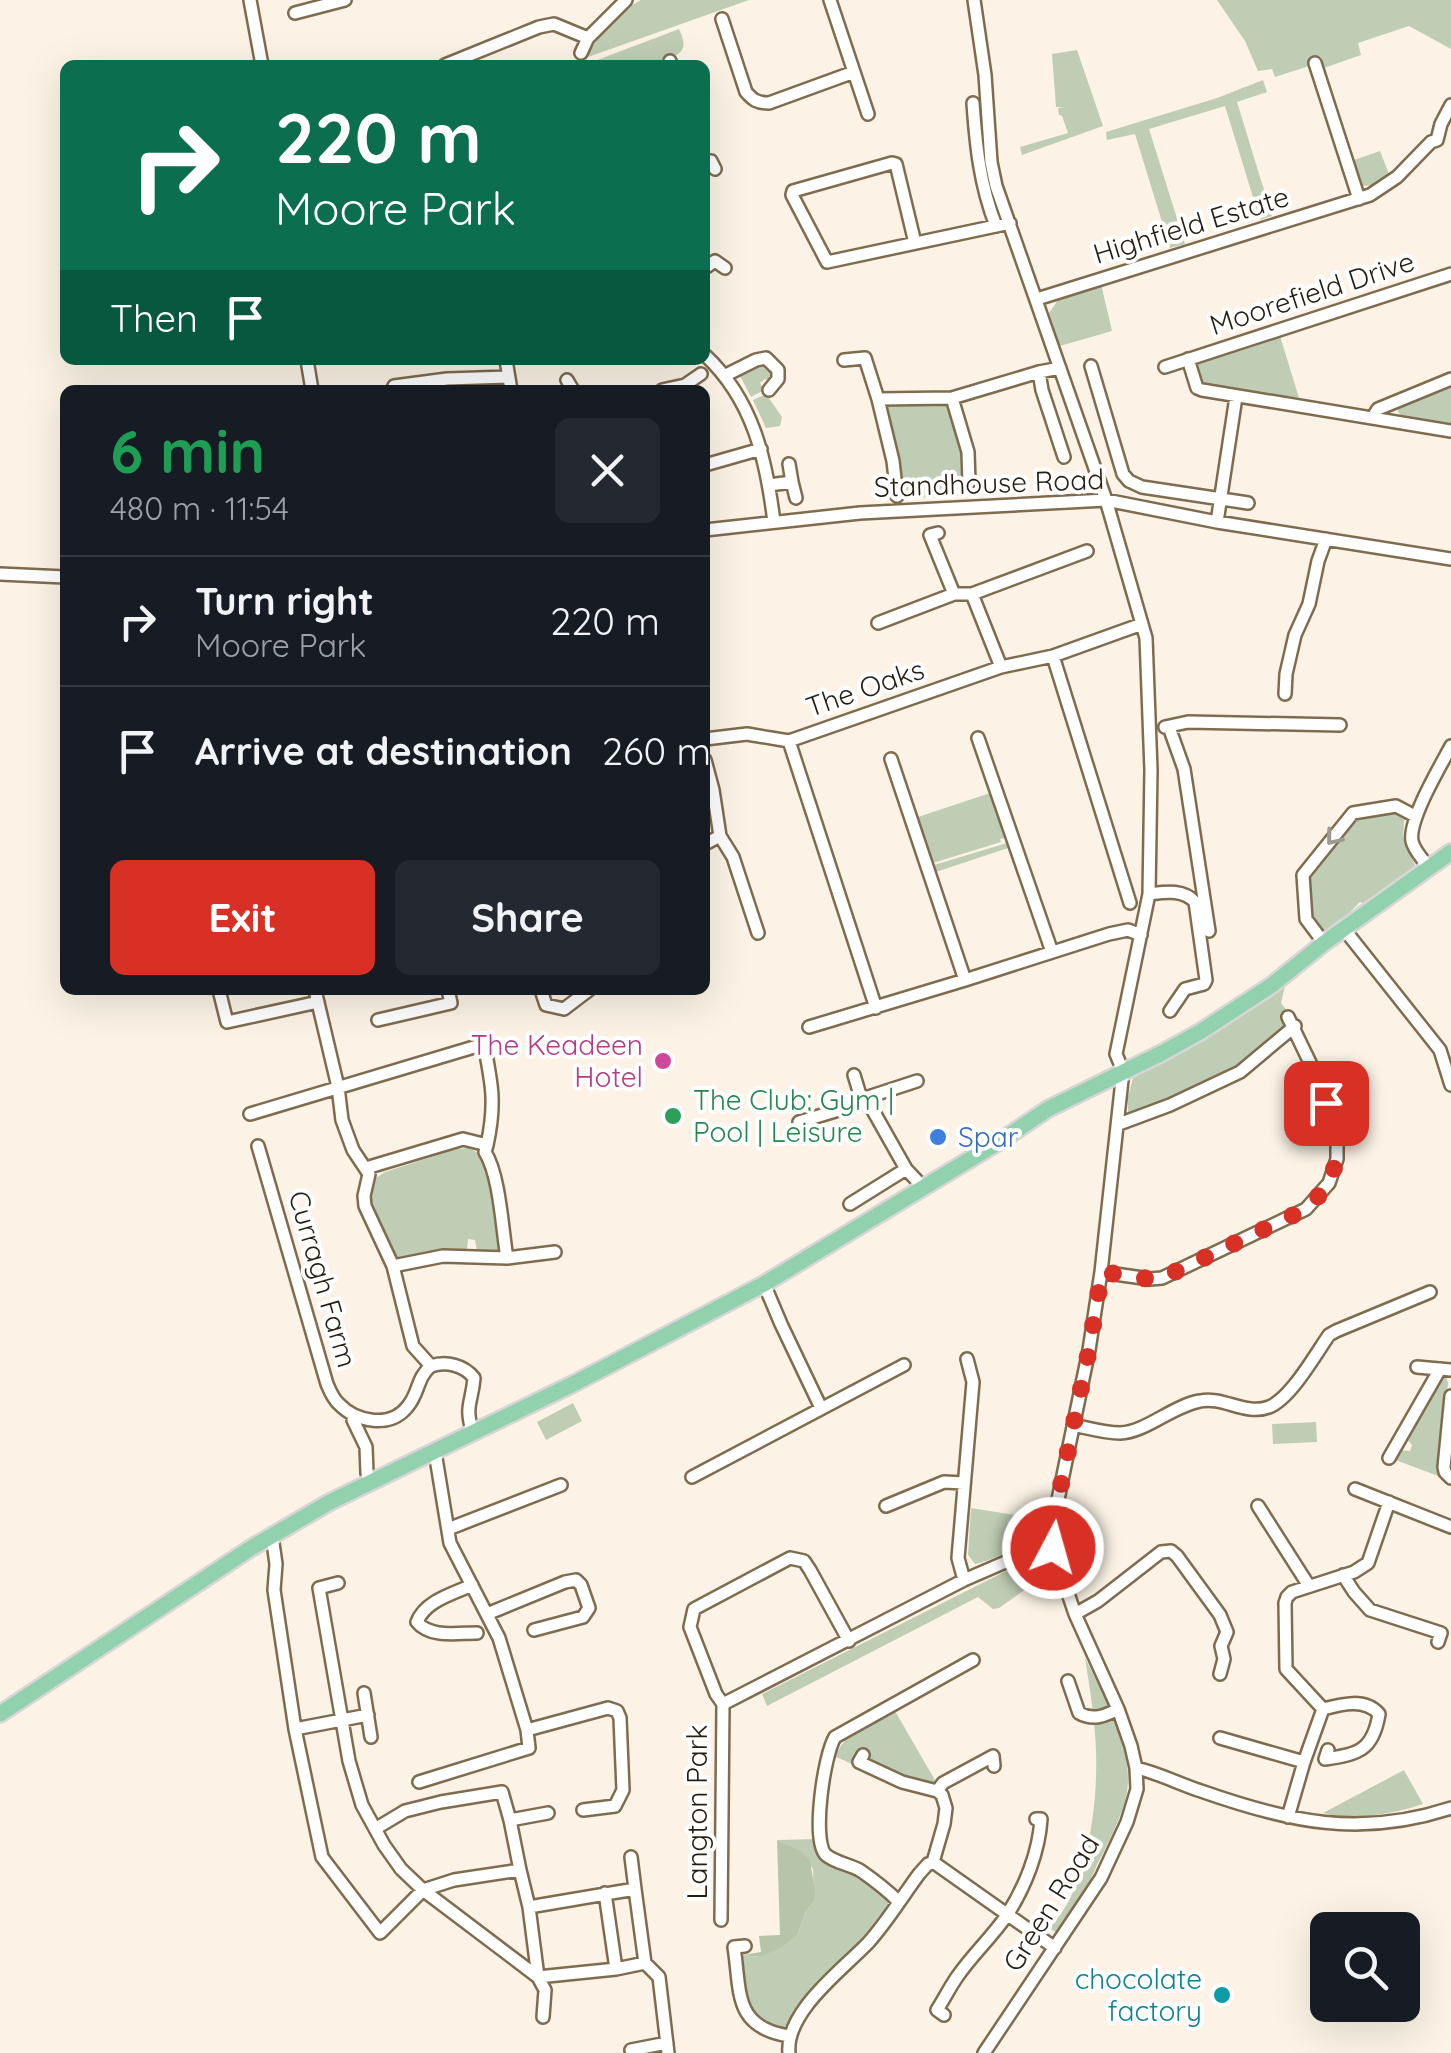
<!DOCTYPE html>
<html lang="en">
<head>
<meta charset="utf-8">
<style>
  body { margin:0; font-family:Quicksand,sans-serif; background:#242831; color:#f1f3f6; height:100vh; display:flex; flex-direction:column; font-size:38px; white-space:nowrap }
  * { box-sizing:border-box; margin:0 }
  p { font-size:32px; color:#9ea1a6 }
  .icon { flex:none; width:55px; height:55px; fill:none; stroke:currentColor; stroke-width:2; stroke-linecap:round; stroke-linejoin:round }
  .map { position:relative; flex:1; overflow:hidden }
  .sheet { position:absolute; left:60px; top:385px; width:650px; height:610px; display:flex; flex-direction:column; background:#171b24; border-radius:15px; box-shadow:0 10px 40px #0002 }
  .sheet>* { flex:none }
  .top-card { position:absolute; left:60px; top:60px; width:650px; height:305px; border-radius:15px; box-shadow:0 10px 40px #0002; background:#0b6e4f; color:#fff; overflow:hidden }
  .tools { position:absolute; left:1310px; top:1912px; display:grid; gap:20px }
  .tools a { display:grid; place-items:center; width:110px; height:110px; border-radius:15px; background:#171b24; box-shadow:0 10px 40px #0002; font-size:50px }
  .pin { position:absolute; display:grid; place-items:center; width:85px; height:85px; color:#fff; margin:-42px; border-radius:20px; box-shadow:0 5px 15px #0006 }
  .me { position:absolute; width:110px; margin:-55px; rotate:6deg; stroke-linejoin:round; filter:drop-shadow(0 0 8px #0008) }
  .turn { display:flex; align-items:center; gap:35px; height:210px; padding:0 50px; font-size:45px }
  .turn .icon { width:130px; height:130px; stroke-width:2.5 }
  .turn b { display:block; font-size:70px; line-height:85px }
  .then { display:flex; align-items:center; height:95px; padding:0 50px; background:#0003; gap:20px; font-size:38px }
  .round { display:grid; place-items:center; flex:none; width:105px; height:105px; border-radius:15px; background:#242831 }
  .overview { display:flex; align-items:center; justify-content:space-between; height:170px; padding:0 50px }
  h1 { font-size:60px; font-weight:700; line-height:75px; color:#1e9e55 }
  .action { display:flex; gap:20px; margin-top:auto; padding:20px 50px }
  .action a { flex:1; height:115px; border-radius:15px; background:#d93025; color:#fff; font-size:40px; font-weight:700; line-height:115px; text-align:center }
  .action a+a { background:#242831; color:#f1f3f6 }
  ul { padding:0; list-style:none }
  li { display:flex; align-items:center; gap:30px; height:130px; padding:0 50px; border-top:2px solid #363941 }
  li div { flex:1 }
  li b { display:block; font-size:38px }
  li em { font-style:normal }
  .map>svg:first-child { display:block }
  .green { fill:#bfcdb4 }
  .forest { fill:#b6c5a9 }
  .lines { fill:none; stroke-linecap:round; stroke-linejoin:round }
  .minor-casing { stroke:#7f6c4f; stroke-width:16 }
  .major-casing { stroke:#d8d6d4; stroke-width:20 }
  .minor { stroke:#fff; stroke-width:11 }
  .major { stroke:#92d1ad; stroke-width:15 }
  .oneway { stroke:#9d9a94 }
  .route { stroke:#d93025; stroke-width:18; stroke-dasharray:0 32.4 }
  .hotel-dot { fill:#d1479c; stroke:#fff; stroke-width:4 }
  .leisure-dot { fill:#2e9e5b; stroke:#fff; stroke-width:4 }
  .shop-dot { fill:#3f7fe0; stroke:#fff; stroke-width:4 }
  .culture-dot { fill:#0f9aa8; stroke:#fff; stroke-width:4 }
  .labels { text-anchor:middle; stroke-width:8; stroke-linejoin:round; paint-order:stroke }
  .street-label { font-size:28px; fill:#261e12; stroke:#fff }
  .hotel-label { font-size:28px; fill:#b23c85; stroke:#fff; text-anchor:end }
  .leisure-label { font-size:28px; fill:#27864d; stroke:#fff; text-anchor:start }
  .shop-label { font-size:28px; fill:#366cbe; stroke:#fff; text-anchor:start }
  .culture-label { font-size:28px; fill:#0d838f; stroke:#fff; text-anchor:end }
</style>
</head>
<body>
<div class="map">
<svg width="1451" height="2053" viewBox="0 0 1451 2053">
  <rect width="100%" height="100%" fill="#fcf3e6"/>
  <path class="green" d="M641 0H749L588 57C597 34 619 11 641 0Z
    M1217 0H1451V49L1409 26 1358 43 1361 55 1324 68 1321 57H1318L1309 66 1275 77 1272 69 1258 71 1245 41Z
    M679 29C688 48 684 53 665 61V65H584Z
    M1077 50 1103 126 1022 155 1020 147 1068 133 1062 116 1059 115 1058 108 1064 107H1056L1052 54Z
    M1263 80 1267 92 1237 102 1272 216 1260 220 1225 106 1149 129 1185 244 1170 248 1135 134 1107 140 1106 132 1217 98Z
    M1380 151 1389 174 1372 185 1363 186 1351 161Z
    M1101 284 1112 331 1060 346 1049 313 1058 300Z
    M1280 336 1299 398 1235 390 1200 383 1196 367 1198 362Z
    M767 362 771 373H774L772 382 765 379 760 383 764 390 751 397 739 374 742 369Z
    M1451 383V426L1403 417 1398 412V407Z
    M766 394 782 417 780 426 766 428 753 400Z
    M894 402H946L949 405 963 453 965 495 905 499 894 443 886 416 888 405Z
    M990 793 1005 838 1000 839 1001 842 933 863 918 817Z
    M1396 811 1405 814 1403 835 1405 845 1415 865 1408 876 1364 904 1360 902 1350 912 1352 914 1328 932H1324L1312 917 1309 908 1308 877 1355 818Z
    M1007 843 1008 848 936 872 934 865Z
    M1286 982 1281 1003 1287 1011 1282 1016 1284 1029 1237 1068 1137 1116 1128 1115V1097L1133 1078 1204 1040Z
    M468 1148C476 1151 483 1155 486 1163 494 1181 501 1233 499 1252L481 1255 477 1251 475 1240 468 1239 467 1250 463 1253 394 1258 368 1200 373 1180 385 1172 456 1149Z
    M1446 1376 1448 1383 1441 1457 1446 1479 1393 1459 1399 1450 1410 1451 1412 1445 1406 1438 1440 1378Z
    M573 1403 582 1421 546 1440 537 1422Z
    M1316 1422 1317 1442 1273 1444 1272 1424Z
    M971 1508 1045 1520 1043 1536C1035 1542 984 1563 975 1564L968 1555Z
    M1032 1558 1045 1560 1050 1572 999 1608 993 1609 978 1597 767 1706 762 1694Z
    M1085 1658C1104 1696 1134 1749 1127 1792 1122 1817 1108 1843 1097 1865 1087 1888 1074 1915 1057 1933L1049 1928C1088 1891 1098 1803 1096 1751 1095 1720 1090 1689 1085 1658Z
    M895 1711 936 1782C912 1786 890 1771 870 1761V1751L860 1747 852 1764 836 1757C842 1732 874 1723 895 1711Z
    M1404 1770 1423 1804C1393 1814 1354 1821 1323 1813Z
    M816 1839V1844L888 1898V1909L877 1922 838 1963 791 2021 784 2027C744 2028 743 1985 742 1955L760 1957 798 1934 805 1913 814 1901 813 1869 800 1851 777 1840Z"/>
  <path class="forest" d="M777 1840 801 1851 810 1861 815 1890 814 1901 805 1913 798 1934 782 1947 760 1957 742 1955 761 1952 759 1936 780 1935Z"/>
  <g class="lines">
    <g class="minor-casing">
      <path id="minor" d="M250 0 262 65
        M830 0 868 114
        M974 0 985 75 991 162 996 186 1106 500 1146 638 1151 770 1149 894 1116 1054 1123 1071 1101 1272 1089 1350 1056 1509 1053 1549 1075 1614 1118 1709 1131 1746 1136 1768 1137 1789 1127 1822 1101 1878 984 2053
        M295 13 345 0
        M722 19 746 92C753 100 757 103 769 103L854 72
        M581 53 588 38 626 0
        M670 61 671 65
        M1315 63 1359 199
        M445 65 539 27 554 24 588 38
        M973 103C976 146 980 185 996 226
        M1437 140 1441 124 1451 105
        M705 163 711 161 715 169
        M915 243 896 164 892 163 793 191 792 195 827 262 1010 223
        M705 268 715 261 725 268
        M1037 299 1370 195 1397 177 1431 142 1437 140
        M705 355C753 400 766 458 774 522
        M1188 359 1197 388 1202 390 1451 431
        M307 360 312 390
        M506 360 511 390
        M844 360 865 358 878 399
        M1091 366 1123 474 1129 481 1142 487 1248 503
        M1165 367 1451 274
        M1039 372 1042 390 1064 457
        M726 375 756 360 766 358 778 370V379L769 390
        M567 380 573 390
        M394 386 447 379 508 377
        M662 390 685 385 701 374
        M952 398 968 452 969 482
        M1373 417 1378 409 1451 379
        M705 465 761 449
        M792 482 796 498
        M769 485 792 482 789 464
        M897 496 893 461 878 399 952 398 1039 372 1060 368
        M1217 522 1236 397
        M705 530 860 513 1106 500 1217 522 1451 559
        M938 533 930 535 954 594
        M0 574 65 577
        M878 623 954 594H972
        M1053 656 1130 903
        M1001 667 972 594 1087 551
        M1285 694 1286 674 1295 635 1309 604 1318 561 1326 539
        M1165 727 1188 722 1340 725
        M1169 727 1184 769 1209 931
        M978 738 1052 952
        M705 739 747 734 789 741
        M891 759 965 980
        M705 760 713 790 720 836 733 857 758 933
        M705 844 720 836
        M1429 868C1423 859 1414 851 1412 841 1408 820 1440 767 1451 746
        M1149 894C1166 892 1183 889 1195 902L1206 980 1204 984 1185 989 1170 1011
        M1344 929 1440 1050 1451 1085
        M1324 943 1306 919 1303 875 1353 813 1396 806 1415 816
        M219 990 227 1022 318 1002
        M315 990 338 1087 342 1120 353 1150 369 1174 364 1196 365 1206 393 1266 413 1346 431 1366C446 1361 464 1365 474 1378 472 1403 464 1406 473 1433
        M541 990 546 1005 564 1009 589 990
        M876 1008 789 741 1001 667 1053 656 1142 624
        M378 1020 451 1003 448 990
        M809 1027 965 980 1109 934 1128 930 1141 935
        M854 1075 861 1098 871 1107 906 1169 923 1187
        M862 1099 917 1081
        M250 1114 484 1044C492 1084 496 1104 487 1145L463 1139 366 1168
        M799 1122 865 1102
        M1119 1124 1170 1105 1240 1072 1295 1026
        M258 1146 327 1384C330 1391 333 1399 339 1404 356 1422 391 1429 408 1406 419 1393 417 1377 431 1366
        M850 1204 906 1169
        M507 1258 555 1252
        M393 1266 443 1256 507 1258C502 1229 500 1176 485 1152L487 1145
        M1101 1272 1150 1279 1162 1278 1306 1209 1329 1183 1337 1159V1135L1314 1071 1288 1017
        M764 1284 781 1324 821 1408
        M1417 1367 1451 1370
        M1451 1396 1444 1467 1445 1472 1451 1478
        M354 1416 353 1420 366 1447 367 1473 370 1482
        M1073 1425C1088 1428 1105 1433 1120 1433 1146 1432 1172 1406 1200 1401 1223 1396 1246 1416 1269 1407 1291 1398 1315 1355 1329 1335L1336 1331 1430 1292
        M1389 1458 1440 1369
        M692 1477 904 1365
        M1355 1489 1451 1527
        M886 1506 944 1482 964 1483
        M1258 1506 1309 1586
        M448 1529 561 1485
        M272 1536 276 1564 274 1590 295 1729 368 1715
        M1343 1575 1354 1592 1370 1610 1441 1633 1438 1642
        M964 1580 958 1558 973 1382 967 1359
        M338 1583 319 1588 349 1761 362 1805 384 1845 401 1869 423 1890 538 1977 545 1990 543 2017
        M472 1585C452 1594 425 1601 417 1622 430 1638 457 1633 477 1633
        M487 1614 565 1582 576 1580 581 1585 589 1608 583 1617 534 1630
        M1075 1614 1098 1601 1161 1552 1171 1551 1177 1556 1220 1615 1227 1632 1221 1646 1224 1659 1220 1674
        M1068 1681 1079 1713C1093 1721 1105 1716 1118 1709
        M364 1693 371 1737
        M723 1704 716 1694 690 1627 694 1609 790 1558 804 1561 810 1570 849 1641
        M1323 1709C1342 1704 1365 1698 1379 1714 1373 1751 1358 1754 1325 1759L1328 1750
        M295 1729 322 1857 380 1933 423 1890 454 1880 520 1870 510 1820 502 1792 441 1802 405 1811 375 1829
        M527 1730 608 1708 617 1711 620 1718 623 1790 615 1806 583 1810
        M1220 1738 1304 1762
        M863 1755 859 1762 902 1782 937 1791 942 1795 946 1808 944 1824 933 1862 1055 1948
        M1136 1768C1159 1773 1179 1784 1201 1791 1289 1822 1360 1838 1451 1808
        M419 1782 529 1748 527 1730 499 1638 450 1543 435 1452
        M937 1791 943 1783 993 1756 994 1766
        M1288 1817 1304 1762 1323 1709 1286 1669 1285 1603 1287 1597 1292 1592 1354 1572 1368 1563 1389 1502
        M510 1820 548 1813
        M520 1870 529 1907 635 1889 631 1857
        M635 1889 645 1963
        M605 1893 616 1969
        M898 1901C887 1890 874 1880 861 1871 850 1864 834 1863 825 1854 812 1837 824 1755 835 1737L973 1660
        M529 1907 538 1977 616 1969 645 1963 659 1977 668 2053
        M721 1920 723 1704 964 1580 1031 1551 1053 1549
        M745 1946 734 1947C741 1992 733 2027 789 2036
        M944 2015 937 2010C944 1999 950 1987 957 1977 972 1955 992 1937 1007 1915 1025 1887 1039 1852 1041 1819H1036
        M631 2050 667 2043
        M789 2053C785 2012 842 1970 868 1943 887 1922 902 1897 919 1874L928 1864 933 1862"/>
    </g>
    <g class="major-casing">
      <path id="major" d="M0 1714 251 1548 330 1502 575 1383 764 1284 1002 1140 1048 1109 1162 1053 1200 1032 1272 985 1324 943 1451 852"/>
    </g>
    <use href="#minor" class="minor"/>
    <use href="#major" class="major"/>
  </g>
  <defs><path id="oneway-chevron" d="M-2-3.5L2.5 0L-2 3.5" fill="none" stroke-width="1.6" stroke-linecap="round" stroke-linejoin="round" transform="scale(2.5)"/></defs>
  <use class="oneway" href="#oneway-chevron" transform="translate(1333 838) rotate(129)"/>
  <g class="lines">
    <path class="route" d="M1053 1548 1056 1509 1089 1350 1102 1272 1150 1279 1162 1278 1306 1209 1314 1201 1329 1184 1337 1159 1338 1135 1326 1103"/>
  </g>
  <circle class="hotel-dot" cx="663" cy="1061" r="10"/>
  <circle class="leisure-dot" cx="673" cy="1116" r="10"/>
  <circle class="shop-dot" cx="938" cy="1137" r="10"/>
  <circle class="culture-dot" cx="1222" cy="1995" r="10"/>
  <g class="labels">
    <g class="street-label">
      <text transform="translate(1191 225) rotate(-17)" y="10">Highfield Estate</text>
      <text transform="translate(1312 293) rotate(-18)" y="10">Moorefield Drive</text>
      <text transform="translate(989 483) rotate(-2)" y="10">Standhouse Road</text>
      <text transform="translate(865 688) rotate(-19)" y="10">The Oaks</text>
      <text transform="translate(323 1279) rotate(74)" y="10">Curragh Farm</text>
      <text transform="translate(697 1812) rotate(-90)" y="10">Langton Park</text>
      <text transform="translate(1051 1903) rotate(-58)" y="10">Green Road</text>
    </g>
    <g class="hotel-label">
      <text x="643" y="1055">The Keadeen<tspan x="643" dy="32">Hotel</tspan></text>
    </g>
    <g class="leisure-label">
      <text x="693" y="1110">The Club: Gym |<tspan x="693" dy="32">Pool | Leisure</tspan></text>
    </g>
    <g class="shop-label">
      <text x="958" y="1147">Spar</text>
    </g>
    <g class="culture-label">
      <text x="1202" y="1989">chocolate<tspan x="1202" dy="32">factory</tspan></text>
    </g>
  </g>
</svg>
<div class="tools">
<a><svg class="icon" aria-label="search" viewBox="0 0 24 24"><circle cx="10" cy="10" r="6"/><path d="M15 15l6 6"/></svg></a>
</div>
<div class="pin" style="left:1326px;top:1103px;background:#d93025"><svg class="icon" aria-label="arrive" viewBox="0 0 24 24"><path d="M6 21V4h12l-3 4 3 4H6"/></svg></div>
<svg class="me" style="left:1053px;top:1548px" viewBox="-20 -20 40 40"><circle r="17" fill="#d93025" stroke="#fff" stroke-width="3"/><path d="M0-11L8 9 0 5-8 9z" fill="#fff"/></svg>
<div class="top-card">
<div class="turn"><svg class="icon" aria-label="right" viewBox="0 0 24 24"><path d="M7 20v-9h11M14 6l5 5-5 5"/></svg><div><b>220 m</b>Moore Park</div></div>
<div class="then">Then<svg class="icon" aria-label="arrive" viewBox="0 0 24 24"><path d="M6 21V4h12l-3 4 3 4H6"/></svg></div>
</div>
<section class="sheet">
<div class="overview"><div><h1>6 min</h1><p>480 m · 11:54</p></div><a class="round"><svg class="icon" aria-label="close" viewBox="0 0 24 24"><path d="M6 6l12 12M18 6L6 18"/></svg></a></div>
<ul>
<li><svg class="icon" aria-label="right" viewBox="0 0 24 24"><path d="M7 20v-9h11M14 6l5 5-5 5"/></svg><div><b>Turn right</b><p>Moore Park</p></div><em>220 m</em></li>
<li><svg class="icon" aria-label="arrive" viewBox="0 0 24 24"><path d="M6 21V4h12l-3 4 3 4H6"/></svg><div><b>Arrive at destination</b></div><em>260 m</em></li>
</ul>
<div class="action"><a>Exit</a><a>Share</a></div>
</section>
</div>
</body>
</html>
